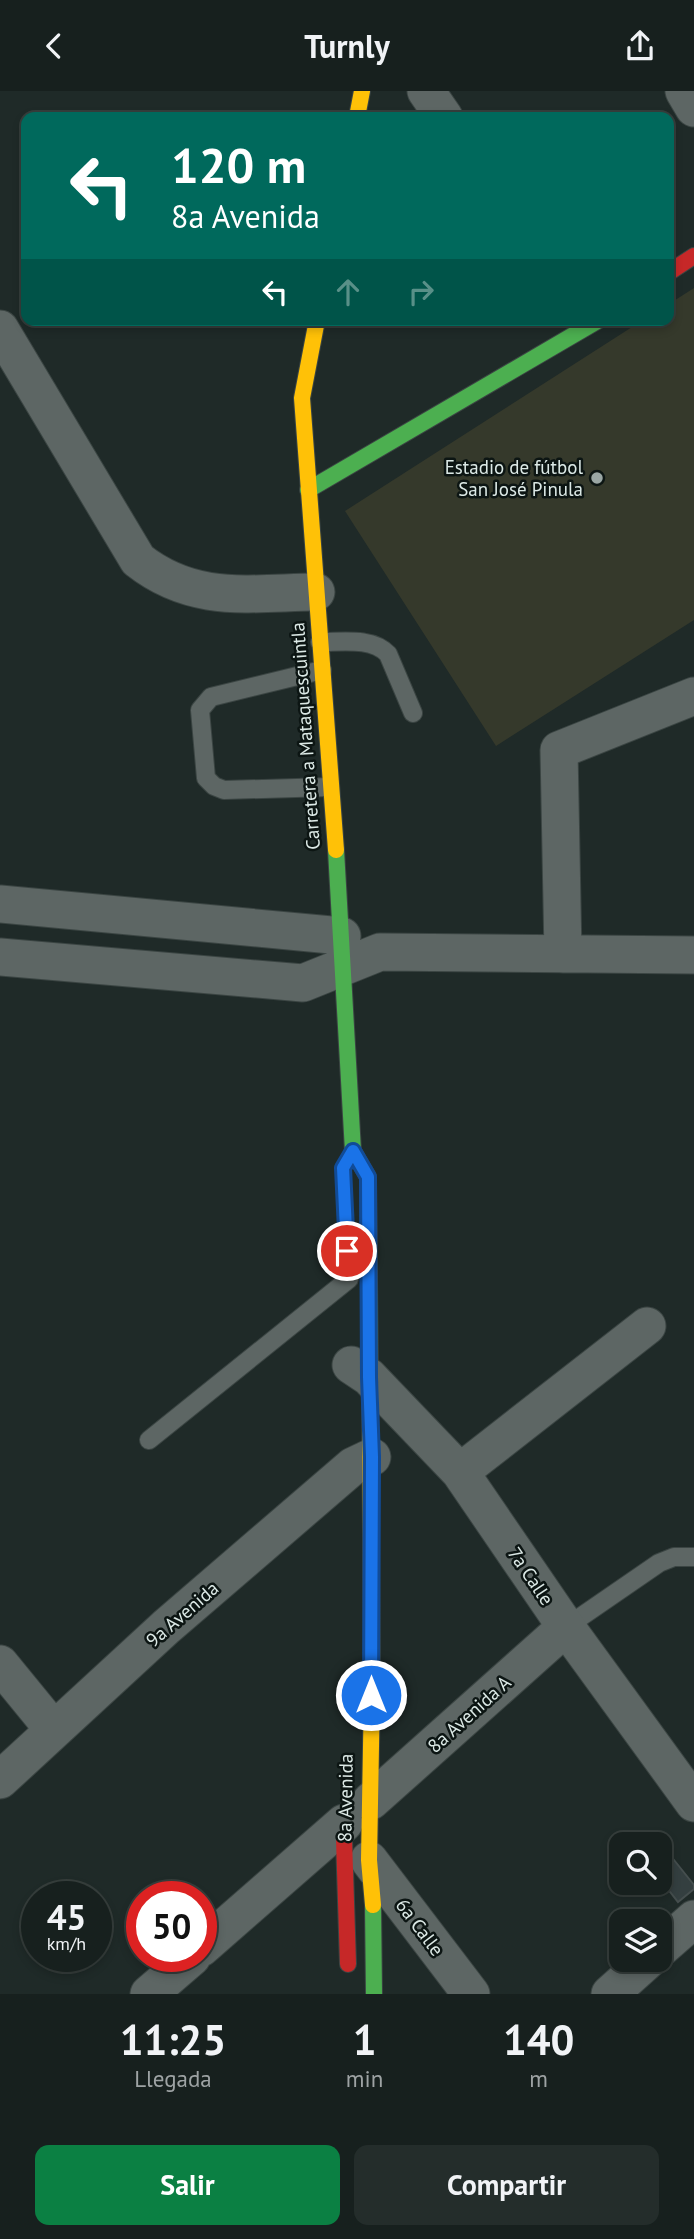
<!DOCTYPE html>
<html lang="es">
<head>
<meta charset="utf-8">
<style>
  body { margin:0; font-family:"PT Sans",sans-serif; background:#242d2b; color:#f1f3f6; height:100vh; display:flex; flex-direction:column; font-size:26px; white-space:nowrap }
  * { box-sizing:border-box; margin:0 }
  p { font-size:23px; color:#9ea3a4 }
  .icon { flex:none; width:38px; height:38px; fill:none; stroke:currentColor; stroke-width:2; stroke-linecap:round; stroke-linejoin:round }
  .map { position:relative; height:1903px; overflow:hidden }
  .drawer { display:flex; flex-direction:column; background:#17201e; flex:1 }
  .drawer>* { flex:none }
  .guide { position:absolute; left:21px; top:21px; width:653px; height:214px; border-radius:14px; box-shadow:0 4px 10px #0003,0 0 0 2px #363e3c; background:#00695c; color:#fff; overflow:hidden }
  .fabs { position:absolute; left:609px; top:1741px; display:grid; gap:14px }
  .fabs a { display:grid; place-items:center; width:63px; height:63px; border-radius:14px; background:#17201e; box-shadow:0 4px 10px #0003,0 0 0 2px #363e3c; font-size:35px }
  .speed { position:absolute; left:21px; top:1790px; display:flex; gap:14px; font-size:35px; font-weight:700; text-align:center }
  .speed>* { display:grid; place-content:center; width:91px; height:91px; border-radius:50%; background:#17201e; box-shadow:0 4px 10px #0003,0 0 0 2px #363e3c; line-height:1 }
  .speed small { font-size:18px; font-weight:400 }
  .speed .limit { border:10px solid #d22; background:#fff; color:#111 }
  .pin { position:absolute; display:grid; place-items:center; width:60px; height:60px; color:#fff; margin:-30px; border:4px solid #fff; border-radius:50%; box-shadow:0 2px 7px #0007 }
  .me { position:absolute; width:77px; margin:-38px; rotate:0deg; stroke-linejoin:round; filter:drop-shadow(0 0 5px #0008) }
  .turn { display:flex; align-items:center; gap:24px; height:147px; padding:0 35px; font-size:32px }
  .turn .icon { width:91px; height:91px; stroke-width:2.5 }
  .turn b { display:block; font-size:49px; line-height:60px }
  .lanes { display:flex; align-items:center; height:66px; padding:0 35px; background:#0003; justify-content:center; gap:35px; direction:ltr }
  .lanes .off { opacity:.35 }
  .eta { display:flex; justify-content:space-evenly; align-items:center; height:119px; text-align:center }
  .eta b { font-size:42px; font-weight:800; line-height:49px }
  .button { display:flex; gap:14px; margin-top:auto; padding:14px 35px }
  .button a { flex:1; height:80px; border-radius:14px; background:#0b8043; color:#fff; font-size:28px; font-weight:800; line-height:80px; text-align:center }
  .button a+a { background:#242d2b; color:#f1f3f6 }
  header { display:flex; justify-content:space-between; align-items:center; height:91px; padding:0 35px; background:#17201e; font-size:32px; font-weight:800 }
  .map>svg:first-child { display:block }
  .green { fill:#35392b }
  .building { fill:#343f40; stroke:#454e4e; stroke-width:2 }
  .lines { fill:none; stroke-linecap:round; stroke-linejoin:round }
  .lane-casing { stroke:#3b4543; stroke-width:20 }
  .street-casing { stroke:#3b4543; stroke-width:39 }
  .fast-casing { stroke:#3b4543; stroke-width:18 }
  .slow-casing { stroke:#3b4543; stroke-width:18 }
  .jam-casing { stroke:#3b4543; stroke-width:18 }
  .lane { stroke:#5d6664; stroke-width:18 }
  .street { stroke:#5d6664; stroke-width:37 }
  .fast { stroke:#4caf50; stroke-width:16 }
  .slow { stroke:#ffc107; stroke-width:16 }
  .jam { stroke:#c62828; stroke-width:16 }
  .route-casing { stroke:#114b97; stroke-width:18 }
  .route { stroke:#1a73e8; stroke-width:12 }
  .poi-dot { fill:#9aa6a4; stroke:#0c1513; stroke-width:2.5 }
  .labels { text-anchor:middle; stroke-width:5; stroke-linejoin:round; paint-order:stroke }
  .poi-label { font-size:19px; fill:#dce9e6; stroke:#0c1513; text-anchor:end }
  .street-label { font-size:19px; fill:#dce9e6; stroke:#0c1513 }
</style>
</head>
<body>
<header><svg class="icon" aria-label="back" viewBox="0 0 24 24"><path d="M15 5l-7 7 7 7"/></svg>Turnly<svg class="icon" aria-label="share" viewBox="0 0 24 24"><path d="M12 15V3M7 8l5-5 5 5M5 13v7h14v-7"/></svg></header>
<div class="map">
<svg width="694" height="1903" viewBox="0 0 694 1903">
  <rect width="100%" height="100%" fill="#1f2a28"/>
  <path class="green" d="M694 197V529L496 655 345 420 643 229H668L669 213Z"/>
  <path class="building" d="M658 1749 694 1794V1798L678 1811 660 1788V1754H653Z"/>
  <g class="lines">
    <g class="lane-casing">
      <path id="lane" d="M320 551C342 551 372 546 388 563L413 622
        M322 579 211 606 200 619 206 687 214 695 224 699 330 696
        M149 1349 349 1188
        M566 1536 659 1472 674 1466H694"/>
    </g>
    <g class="street-casing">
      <path id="street" d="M426 0 444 26
        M684 0 694 17
        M0 238 138 469C194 513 249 502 316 501
        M0 813 342 845
        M563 863 559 659 694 605
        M0 866 303 892 380 861 694 864
        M351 1274 369 1286 460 1381 566 1536 694 1712
        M460 1381 647 1235
        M0 1573 54 1639
        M0 1689 166 1536 353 1375 372 1366
        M371 1710 566 1536
        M369 1769 471 1903
        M201 1857 344 1732
        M660 1858 694 1828
        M149 1903 192 1866
        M610 1903 648 1869"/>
    </g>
    <g class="fast-casing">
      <path id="fast" d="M308 399 599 229
        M336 759 353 1060 368 1086 370 1290
        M373 1814 374 1903"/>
    </g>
    <g class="slow-casing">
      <path id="slow" d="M357 26 362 0
        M317 229 302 307 336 759
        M370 1290 372 1599 369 1769 373 1814"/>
    </g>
    <g class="jam-casing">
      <path id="jam" d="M668 182 694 165
        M344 1748 348 1873"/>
    </g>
    <use href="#lane" class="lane"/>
    <use href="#street" class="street"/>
    <use href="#fast" class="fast"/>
    <use href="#slow" class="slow"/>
    <use href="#jam" class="jam"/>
  </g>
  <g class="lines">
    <g class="route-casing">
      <path id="route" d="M347 1160 343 1077 353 1060 368 1086 369 1286 372 1366 371 1604"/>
    </g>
    <use href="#route" class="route"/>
  </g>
  <circle class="poi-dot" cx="597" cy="387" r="7"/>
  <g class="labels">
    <g class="poi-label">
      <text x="583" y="383">Estadio de fútbol<tspan x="583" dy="22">San José Pinula</tspan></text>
    </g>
    <g class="street-label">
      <text transform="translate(305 645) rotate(-94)" y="7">Carretera a Mataquescuintla</text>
      <text transform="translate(531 1485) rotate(56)" y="7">7a Calle</text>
      <text transform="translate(182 1523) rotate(-41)" y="7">9a Avenida</text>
      <text transform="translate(469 1623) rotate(-42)" y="7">8a Avenida A</text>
      <text transform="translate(345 1707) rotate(-89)" y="7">8a Avenida</text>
      <text transform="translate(420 1836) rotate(53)" y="7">6a Calle</text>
    </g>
  </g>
</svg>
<div class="fabs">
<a><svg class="icon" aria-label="search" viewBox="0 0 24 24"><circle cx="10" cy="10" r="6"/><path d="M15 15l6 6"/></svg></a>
<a><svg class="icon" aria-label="layers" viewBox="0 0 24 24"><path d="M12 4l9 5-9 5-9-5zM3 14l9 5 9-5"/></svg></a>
</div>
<div class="speed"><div>45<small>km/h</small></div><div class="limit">50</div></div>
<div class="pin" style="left:347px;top:1160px;background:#d93025"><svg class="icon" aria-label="arrive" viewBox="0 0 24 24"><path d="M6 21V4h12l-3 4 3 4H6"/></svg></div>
<svg class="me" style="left:371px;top:1604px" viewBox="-20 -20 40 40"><circle r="17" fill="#1a73e8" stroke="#fff" stroke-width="3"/><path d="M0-11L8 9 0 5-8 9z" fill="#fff"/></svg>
<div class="guide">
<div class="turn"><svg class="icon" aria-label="left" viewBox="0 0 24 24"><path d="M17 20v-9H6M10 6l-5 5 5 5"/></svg><div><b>120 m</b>8a Avenida</div></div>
<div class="lanes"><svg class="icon" aria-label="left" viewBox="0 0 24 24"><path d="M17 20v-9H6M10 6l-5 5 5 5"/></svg><svg class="icon off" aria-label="ahead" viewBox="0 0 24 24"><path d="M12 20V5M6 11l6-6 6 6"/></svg><svg class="icon off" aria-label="right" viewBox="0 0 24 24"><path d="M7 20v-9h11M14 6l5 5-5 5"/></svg></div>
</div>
</div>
<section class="drawer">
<div class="eta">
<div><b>11:25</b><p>Llegada</p></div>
<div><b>1</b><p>min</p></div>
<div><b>140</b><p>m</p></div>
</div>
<div class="button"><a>Salir</a><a>Compartir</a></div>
</section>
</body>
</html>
